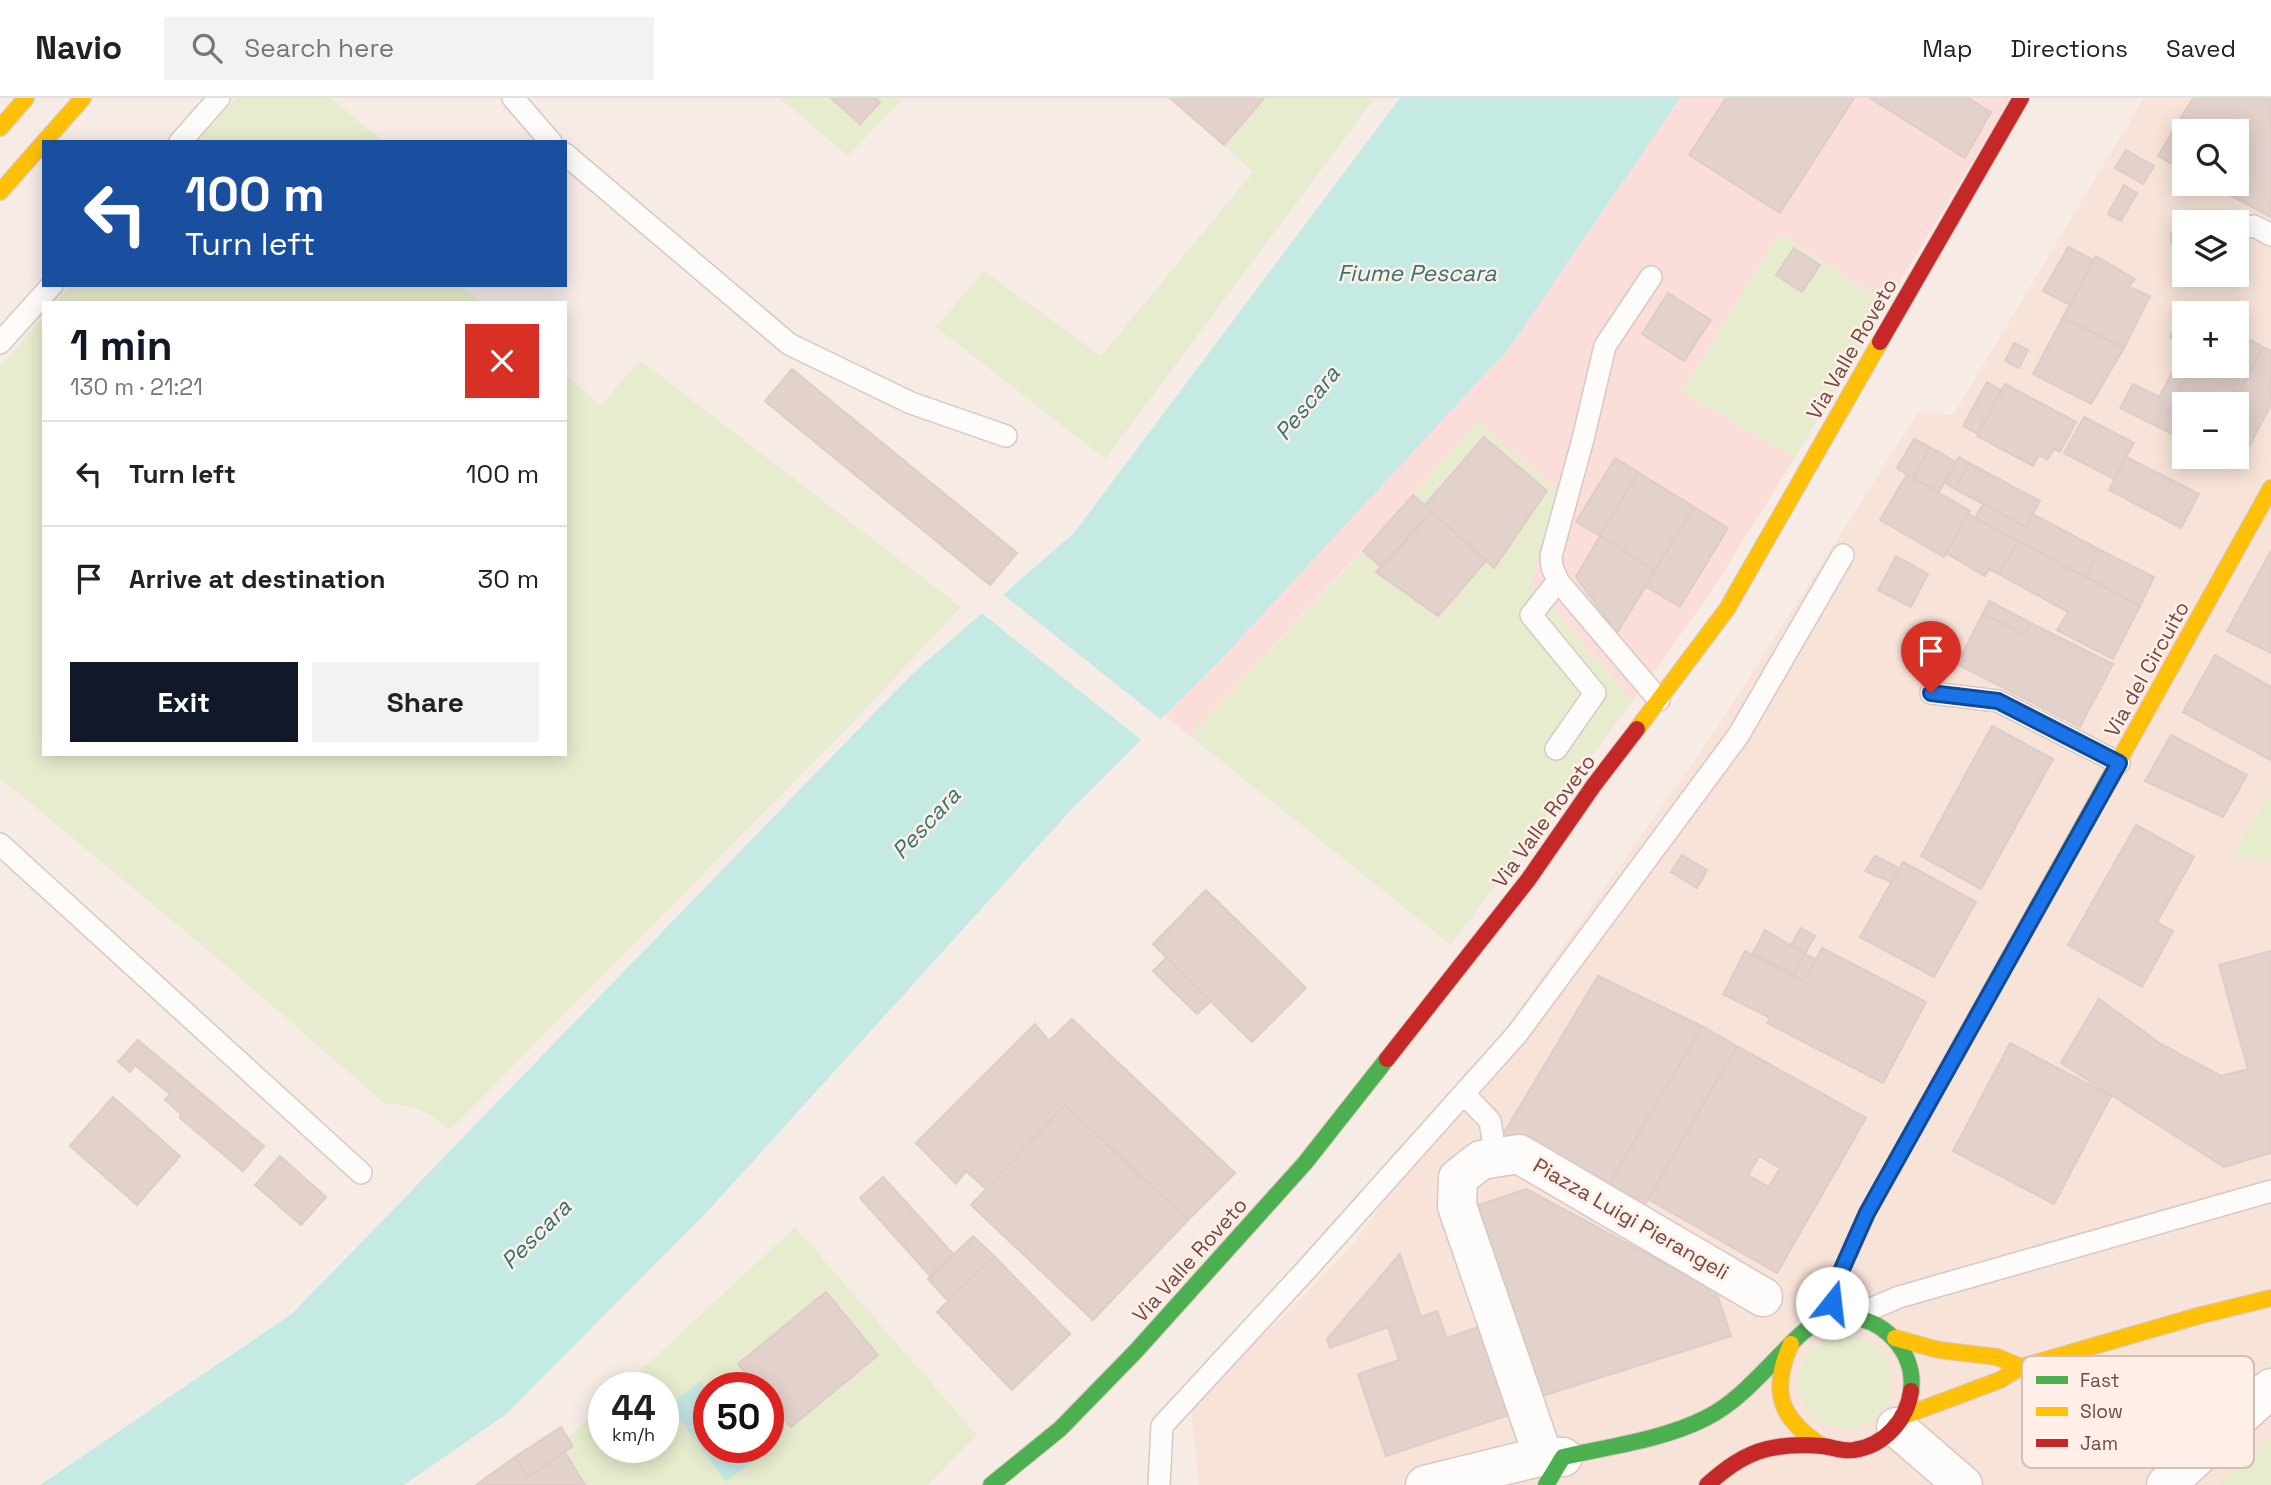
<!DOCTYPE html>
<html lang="en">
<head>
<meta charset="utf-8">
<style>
  body { margin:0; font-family:"Space Grotesk",sans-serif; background:#f2f2f2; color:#222; height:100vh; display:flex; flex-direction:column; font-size:26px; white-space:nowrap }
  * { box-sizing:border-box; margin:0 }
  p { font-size:23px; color:#767676 }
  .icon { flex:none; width:38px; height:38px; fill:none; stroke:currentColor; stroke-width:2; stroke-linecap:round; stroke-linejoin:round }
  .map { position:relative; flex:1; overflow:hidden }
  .drawer { position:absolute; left:42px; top:203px; width:525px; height:455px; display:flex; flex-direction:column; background:#fff; border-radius:0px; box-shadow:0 4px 18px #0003 }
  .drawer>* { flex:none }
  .banner { position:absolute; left:42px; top:42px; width:525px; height:147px; border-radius:0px; box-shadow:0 4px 18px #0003; background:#1a4fa0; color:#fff; overflow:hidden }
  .controls { position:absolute; left:2172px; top:21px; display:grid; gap:14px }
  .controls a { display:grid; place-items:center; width:77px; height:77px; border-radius:0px; background:#fff; box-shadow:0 4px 18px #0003; font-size:35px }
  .speed { position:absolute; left:588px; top:1274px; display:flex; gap:14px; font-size:35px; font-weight:700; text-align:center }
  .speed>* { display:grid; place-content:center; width:91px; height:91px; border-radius:50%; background:#fff; box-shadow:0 4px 18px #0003; line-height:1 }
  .speed small { font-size:18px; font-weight:400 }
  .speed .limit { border:10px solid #d22; background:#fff; color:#111 }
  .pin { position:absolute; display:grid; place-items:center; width:60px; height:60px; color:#fff; margin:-72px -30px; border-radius:50% 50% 50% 0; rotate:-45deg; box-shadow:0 0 7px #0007 }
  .pin .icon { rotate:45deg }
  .me { position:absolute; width:77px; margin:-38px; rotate:16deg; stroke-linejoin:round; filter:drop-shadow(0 0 5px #0008) }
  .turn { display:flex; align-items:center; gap:24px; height:147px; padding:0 28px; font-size:32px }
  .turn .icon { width:91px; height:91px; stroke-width:2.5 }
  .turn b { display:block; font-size:49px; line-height:60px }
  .round { display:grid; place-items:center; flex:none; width:74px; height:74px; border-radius:0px; background:#f2f2f2 }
  .headline { display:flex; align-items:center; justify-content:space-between; height:119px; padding:0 28px }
  h1 { font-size:42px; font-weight:700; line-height:52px; color:#111827 }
  .action { display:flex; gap:14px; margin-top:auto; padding:14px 28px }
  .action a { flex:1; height:80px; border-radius:0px; background:#111827; color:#fff; font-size:28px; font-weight:700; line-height:80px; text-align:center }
  .action a+a { background:#f2f2f2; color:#222 }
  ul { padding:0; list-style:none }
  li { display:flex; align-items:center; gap:21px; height:105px; padding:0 28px; border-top:2px solid #e0e0e0 }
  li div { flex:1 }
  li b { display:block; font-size:26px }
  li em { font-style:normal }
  header { display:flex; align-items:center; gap:42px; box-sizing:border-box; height:98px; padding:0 35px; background:#fff; border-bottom:2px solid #e0e0e0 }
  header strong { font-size:33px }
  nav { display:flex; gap:38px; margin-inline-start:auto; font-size:24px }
  .search { width:490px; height:63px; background:#f2f2f2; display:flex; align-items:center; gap:18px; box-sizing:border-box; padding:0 24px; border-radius:0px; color:#767676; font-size:26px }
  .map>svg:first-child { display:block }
  .residential { fill:#f8e3d8; fill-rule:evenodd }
  .commercial { fill:#fbdeda }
  .green { fill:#e7ecce; fill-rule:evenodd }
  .water { fill:#c5eae4 }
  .pier { fill:#f6ebe5 }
  .building { fill:#e3d1cc; stroke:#dfccc7; stroke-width:2; fill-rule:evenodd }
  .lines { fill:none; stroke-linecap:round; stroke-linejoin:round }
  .lane-casing { stroke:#d8c8c3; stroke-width:24 }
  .street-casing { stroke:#d8c8c3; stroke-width:41 }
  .fast-casing { stroke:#d7c6c1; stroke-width:18 }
  .slow-casing { stroke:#d7c6c1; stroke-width:18 }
  .jam-casing { stroke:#d7c6c1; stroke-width:18 }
  .lane { stroke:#fefcfb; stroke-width:21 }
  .street { stroke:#fefcfb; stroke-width:38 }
  .fast { stroke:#4caf50; stroke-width:16 }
  .slow { stroke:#ffc107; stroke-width:16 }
  .jam { stroke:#c62828; stroke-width:16 }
  .route-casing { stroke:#114b97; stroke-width:18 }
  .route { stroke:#1a73e8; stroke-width:12 }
  .labels { text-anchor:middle; stroke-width:5; stroke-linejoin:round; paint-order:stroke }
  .street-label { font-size:21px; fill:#764a44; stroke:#ffefe6 }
  .water-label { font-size:23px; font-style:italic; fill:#347672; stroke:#ffefe6 }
  .key { fill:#ffefe6; stroke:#d6beb5; stroke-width:2 }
  .key-label { font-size:19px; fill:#764a44 }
</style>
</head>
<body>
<header>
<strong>Navio</strong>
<div class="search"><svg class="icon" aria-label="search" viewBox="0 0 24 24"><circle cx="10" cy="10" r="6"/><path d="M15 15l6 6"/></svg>Search here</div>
<nav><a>Map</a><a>Directions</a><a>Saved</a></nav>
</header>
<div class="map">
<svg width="2271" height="1387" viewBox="0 0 2271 1387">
  <rect width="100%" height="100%" fill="#f6ebe5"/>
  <path class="residential" d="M2144 0H2271V1387H1199L1190 1302 1284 1218 1353 1147 1715 633 1919 313 1953 317ZM2184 33H2236V86H2184ZM2184 124H2236V177H2184ZM2184 215H2236V268H2184ZM2184 306H2236V359H2184Z"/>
  <path class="commercial" d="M1680 0H2011L1887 205 1780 136 1795 360 1709 497 1632 604 1531 484 1558 392 1413 397 1190 638 1165 618 1510 249Z"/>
  <path class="green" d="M236 0H331L384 44H196Z
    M780 0H903L848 58Z
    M1264 0H1375L1105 361 936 229 984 173 1101 258 1253 74 1224 47Z
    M1779 135 1887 205 1795 360 1682 294Z
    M71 187H461L481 205H56Z
    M44 218V656H565V277L601 307 640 262 961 509 860 617 450 1032C427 1012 414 1007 384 1005L216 859 0 680V269Z
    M1478 323 1558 393 1531 484 1632 604 1451 847 1190 638 1363 453Z
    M2271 692V763L2231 758Z
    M795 1129 977 1337 928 1387H585L565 1354 573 1348 568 1340 604 1306V1349H663V1290H622ZM709 1290H768V1349H709Z
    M1798 1284a47 47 0 1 1 94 0a47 47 0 1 1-94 0Z
    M2271 1341V1387H2217Z"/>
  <path class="water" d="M1400 0H1680L1510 249 1226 556 1068 715 707 1114 505 1317 404 1387H40L293 1215 911 577 1074 435Z
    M700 1284 709 1295V1349H749L758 1360 726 1383 669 1307Z"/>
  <path class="pier" d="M1000 494 1164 624 1144 644 979 513Z"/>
  <path class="building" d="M831 0H876L880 4 860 26Z
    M1170 0H1264L1224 47Z
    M1726 0H1854L1780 115 1689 57Z
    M1870 0H1968L1991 14 1965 60Z
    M2193 0H2271V119L2209 86H2236V33H2184V72L2158 58Z
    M2126 52 2154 68 2143 86 2115 70Z
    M2124 87 2137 95 2121 123 2108 116Z
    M2068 149 2094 162 2070 207 2043 193Z
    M1794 150 1820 167 1802 194 1776 177Z
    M2096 158 2135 181 2129 189 2150 198 2124 250 2063 219Z
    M1668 195 1711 222 1684 263 1642 236Z
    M2186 208 2199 215H2184V246L2170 239Z
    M2063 219 2124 250 2091 306 2033 276Z
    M2236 235 2263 249 2239 295 2191 271 2193 268H2236Z
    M2014 245 2028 252 2019 270 2005 263Z
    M2263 249 2271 253V307L2246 354 2236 349V306H2184V322L2168 314 2191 271 2239 295Z
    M2178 264 2191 271 2168 314 2184 322 2176 338 2120 310 2133 286 2159 299Z
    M792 271 1017 455 990 487 765 303Z
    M1987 284 2001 292 1978 336 1963 328Z
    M2005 286 2076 324 2060 354 2054 351 2047 362 2039 357 2033 368 1977 338Z
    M2084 319 2134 345 2114 381 2064 355Z
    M1484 339 1547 393 1494 470 1425 407Z
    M1914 341 1930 349 1913 380 1897 370Z
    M1930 349 1956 364 1939 394 1913 380Z
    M1959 359 1969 365 1955 391 1945 385Z
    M2126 359 2199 396 2181 430 2109 392Z
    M1615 360 1638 374 1600 438 1576 424Z
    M1969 365 2040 403 2026 429 1955 391Z
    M1638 374 1694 409 1655 473 1600 438Z
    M1907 376 1970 413 1944 459 1880 422Z
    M1413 397 1432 413 1382 470 1363 453Z
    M1983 406 2026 429 2033 416 2100 452 2086 479 1975 420Z
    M1694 409 1728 430 1680 509 1645 488Z
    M1432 413 1486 463 1438 518 1376 474Z
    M1968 416 2018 443 1999 476 1989 471 1985 478 1946 455Z
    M1600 438 1655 473 1617 535 1576 479Z
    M2018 443 2140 508 2113 561 2057 532 2068 514 1999 476Z
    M2100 452 2154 479 2140 508 2086 479Z
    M2271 453V555L2227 533Z
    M1896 458 1928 476 1911 509 1878 492Z
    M1989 503 2031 525 2024 537 1983 515Z
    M1983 515 2024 537 2031 525 2113 566 2080 629 1957 566Z
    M2215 557 2271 589V662L2183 614Z
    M1992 628 2053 661 1981 791 1921 758Z
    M2171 637 2247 677 2223 719 2145 683Z
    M2136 727 2194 759 2157 824 2173 833 2142 889 2068 847Z
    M1682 757 1707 772 1697 790 1671 774Z
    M1875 758 1899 770 1891 784 1865 773Z
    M1903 764 1976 804 1934 879 1860 839Z
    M1206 792 1306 890 1252 944 1153 846Z
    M1801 830 1815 838 1805 856 1791 847Z
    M1765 832 1805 856 1793 877 1753 855Z
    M1822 850 1926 904 1883 985 1767 925 1770 920 1723 896 1745 853 1804 883Z
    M2271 853V1055L2224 1069 2061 965 2099 901 2161 946 2221 978 2248 971 2219 867Z
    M1805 856 1816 862 1804 883 1793 877Z
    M1167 859 1211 903 1197 916 1153 873Z
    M1598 878 1702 928 1603 1097 1499 1043Z
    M1072 921 1235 1075 1188 1122 1065 1007 986 1091 966 1073 956 1086 916 1045 1035 926 1049 943Z
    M1702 928 1737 948 1638 1118 1603 1097Z
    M138 942 264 1048 243 1073 180 1020 181 1016 165 1002 170 996 135 967 130 974 118 964Z
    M2010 945 2111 998 2054 1106 1953 1053Z
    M1737 948 1866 1020 1777 1175 1648 1101ZM1759 1058 1780 1070 1769 1089 1748 1077Z
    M113 999 180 1058 137 1107 70 1048Z
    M1065 1007 1188 1122 1093 1222 971 1107Z
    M280 1058 326 1099 301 1127 255 1087Z
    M883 1079 954 1157 931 1179 860 1100Z
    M1526 1091 1716 1193 1731 1238 1536 1300 1473 1109Z
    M973 1138 994 1158 948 1203 928 1181Z
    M1400 1156 1421 1219 1437 1213 1447 1240 1487 1226 1517 1314 1386 1358 1358 1276 1399 1262 1388 1229 1330 1250 1327 1241Z
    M994 1158 1070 1236 1012 1292 937 1214Z
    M826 1194 878 1257 791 1329 768 1302V1290H758L738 1266Z
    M561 1329 573 1348 528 1379 515 1359Z
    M565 1354 585 1387H476L515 1359 528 1379Z"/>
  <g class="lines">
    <g class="lane-casing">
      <path id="lane" d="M513 0 551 44
        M180 44 219 0
        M565 56 789 246 911 305 1006 338
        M2236 131 2254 128 2271 137
        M2182 140H2184
        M1651 179 1605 248 1583 341 1551 458 1552 469 1558 483 1659 602
        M0 245 52 187
        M1931 595 1998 603 2119 665
        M1556 651 1595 595 1531 517 1558 483
        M0 746 361 1075
        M1464 996 1490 1023 1496 1060
        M1854 1218 1899 1199 2271 1093
        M1159 1387 1162 1328 1306 1172 1517 936 1738 638 1843 457"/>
    </g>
    <g class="street-casing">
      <path id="street" d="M1896 1329 1963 1387
        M1543 1358 1457 1108 1458 1080 1481 1062 1519 1056 1763 1199
        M1425 1387 1543 1358 1563 1359
        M2166 1387 2271 1290"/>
    </g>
    <g class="fast-casing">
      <path id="fast" d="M991 1387 1060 1331 1136 1253 1305 1065 1387 961
        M1546 1387 1563 1359C1611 1348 1662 1342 1706 1320 1737 1304 1759 1278 1783 1254 1791 1246 1800 1235 1810 1229 1835 1213 1868 1217 1889 1236 1905 1251 1914 1271 1911 1293"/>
    </g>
    <g class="slow-casing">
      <path id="slow" d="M0 30 26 0
        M44 44 83 0
        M0 94 44 44
        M1637 631 1727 511 1880 244
        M1991 892 2271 390
        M1895 1240 1939 1252 1997 1259 2021 1269
        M1791 1246C1770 1293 1779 1320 1822 1348
        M1904 1318 2000 1282 2021 1269 2198 1218 2271 1200"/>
    </g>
    <g class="jam-casing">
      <path id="jam" d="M1880 244 2021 0
        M1387 961 1528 782 1594 687 1637 631
        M1831 1220 1834 1189 1867 1115 1991 892
        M1707 1387C1725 1371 1743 1357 1767 1351 1785 1347 1804 1346 1822 1348 1833 1349 1843 1354 1854 1352 1884 1348 1907 1322 1911 1293"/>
    </g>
    <use href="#lane" class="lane"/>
    <use href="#street" class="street"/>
    <use href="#fast" class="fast"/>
    <use href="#slow" class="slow"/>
    <use href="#jam" class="jam"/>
  </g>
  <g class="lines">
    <g class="route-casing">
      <path id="route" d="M1832 1205 1834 1189 1867 1115 2119 665 1998 603 1931 595"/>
    </g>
    <use href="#route" class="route"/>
  </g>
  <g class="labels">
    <g class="street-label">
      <text transform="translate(1852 251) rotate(-60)" y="7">Via Valle Roveto</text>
      <text transform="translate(2147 571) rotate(-61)" y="7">Via del Circuito</text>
      <text transform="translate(1544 723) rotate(-54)" y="7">Via Valle Roveto</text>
      <text transform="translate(1631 1121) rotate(30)" y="7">Piazza Luigi Pierangeli</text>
      <text transform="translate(1190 1162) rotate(-48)" y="7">Via Valle Roveto</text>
    </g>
    <g class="water-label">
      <text x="1417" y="183">Fiume Pescara</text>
      <text transform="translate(1307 305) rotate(-51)" y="8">Pescara</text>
      <text transform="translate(926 725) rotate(-47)" y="8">Pescara</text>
      <text transform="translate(536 1136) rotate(-45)" y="8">Pescara</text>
    </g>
  </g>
  <rect x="2022" y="1258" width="232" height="112" rx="10" class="key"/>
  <rect x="2036" y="1278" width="32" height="8" fill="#4caf50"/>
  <rect x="2036" y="1309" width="32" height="9" fill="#ffc107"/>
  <rect x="2036" y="1341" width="32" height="8" fill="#c62828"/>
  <g class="key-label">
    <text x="2080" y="1289">Fast</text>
    <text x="2080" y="1320">Slow</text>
    <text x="2080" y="1352">Jam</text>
  </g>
</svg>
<div class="controls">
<a><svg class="icon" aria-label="search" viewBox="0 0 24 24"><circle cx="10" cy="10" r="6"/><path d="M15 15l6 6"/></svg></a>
<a><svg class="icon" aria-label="layers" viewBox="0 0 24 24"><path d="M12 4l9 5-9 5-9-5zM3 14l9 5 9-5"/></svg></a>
<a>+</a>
<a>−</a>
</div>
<div class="speed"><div>44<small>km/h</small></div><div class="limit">50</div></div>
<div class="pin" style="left:1931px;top:595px;background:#d93025"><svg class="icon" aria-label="arrive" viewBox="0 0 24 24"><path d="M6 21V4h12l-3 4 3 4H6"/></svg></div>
<svg class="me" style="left:1832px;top:1205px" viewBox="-20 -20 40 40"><circle r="19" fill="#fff"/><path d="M0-13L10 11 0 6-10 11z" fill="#1a73e8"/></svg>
<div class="banner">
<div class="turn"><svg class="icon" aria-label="left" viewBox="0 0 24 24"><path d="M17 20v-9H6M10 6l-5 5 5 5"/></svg><div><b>100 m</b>Turn left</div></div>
</div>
<section class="drawer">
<div class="headline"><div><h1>1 min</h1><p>130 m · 21:21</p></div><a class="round" style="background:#d93025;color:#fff"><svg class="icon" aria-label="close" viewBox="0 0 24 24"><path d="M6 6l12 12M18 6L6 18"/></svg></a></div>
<ul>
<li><svg class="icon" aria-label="left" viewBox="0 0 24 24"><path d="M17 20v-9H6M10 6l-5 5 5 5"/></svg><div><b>Turn left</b></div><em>100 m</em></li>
<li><svg class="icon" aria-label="arrive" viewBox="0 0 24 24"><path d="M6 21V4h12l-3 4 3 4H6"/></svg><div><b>Arrive at destination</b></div><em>30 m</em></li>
</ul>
<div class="action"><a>Exit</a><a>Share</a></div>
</section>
</div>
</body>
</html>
